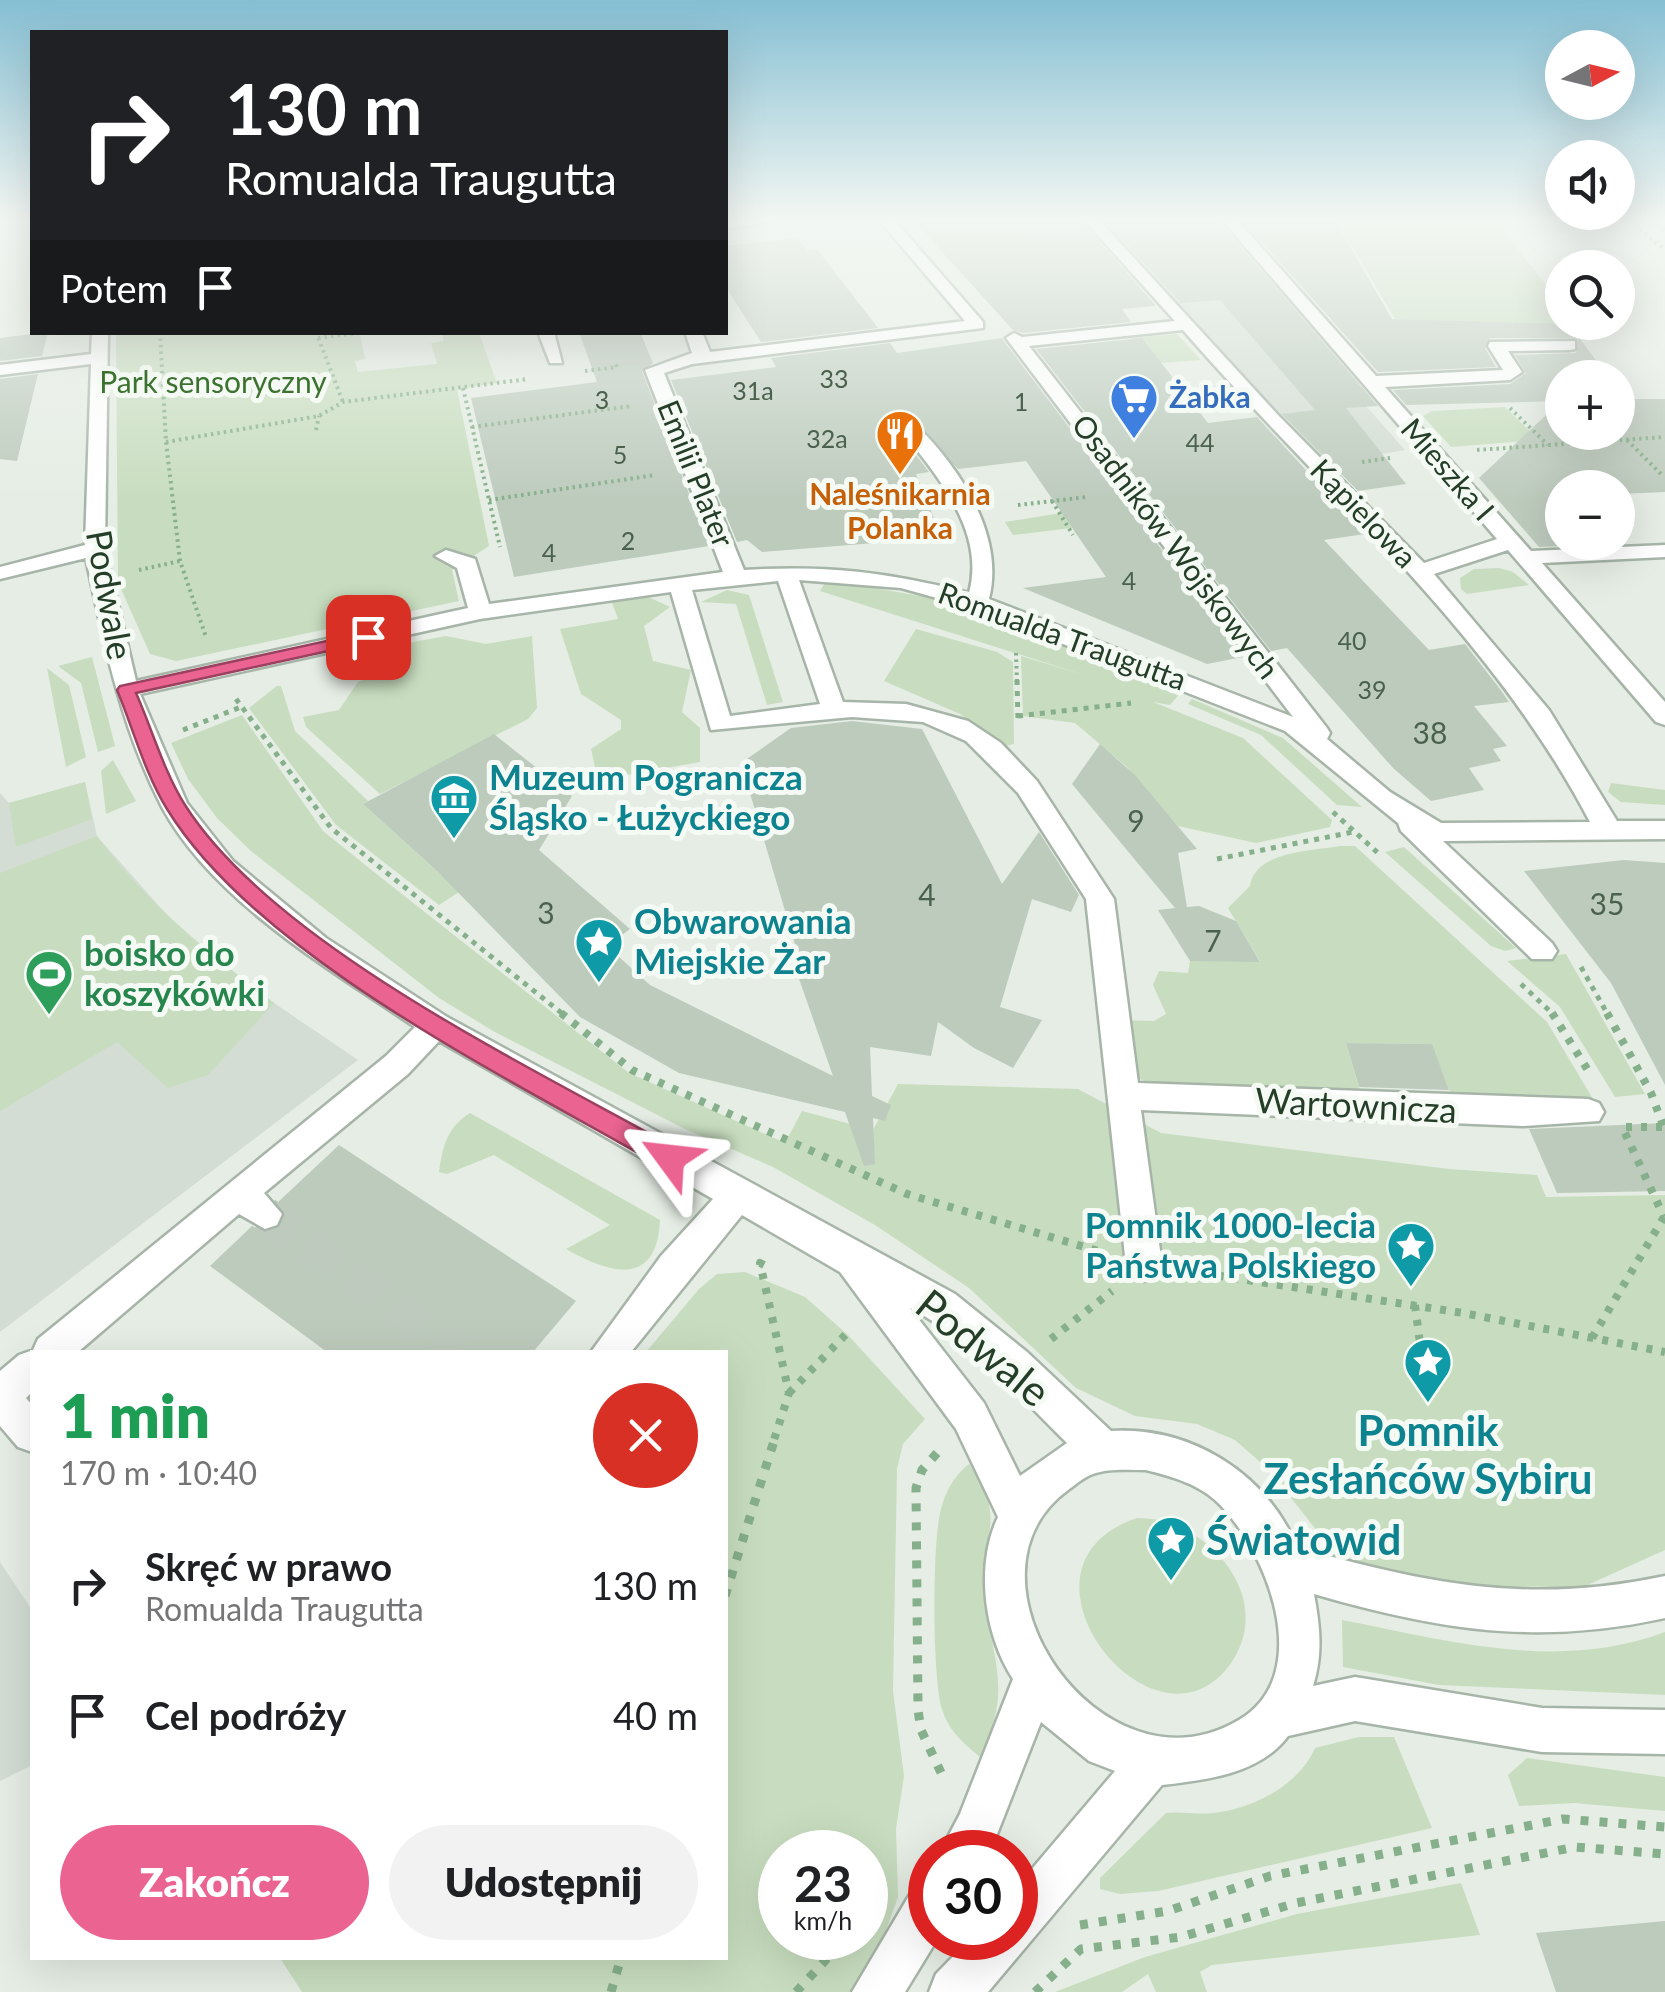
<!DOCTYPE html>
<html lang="pl">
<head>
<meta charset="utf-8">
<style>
  body { margin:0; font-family:Lato,sans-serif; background:#f2f2f2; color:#202124; height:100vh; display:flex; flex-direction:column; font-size:38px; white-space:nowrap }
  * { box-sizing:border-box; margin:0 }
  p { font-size:32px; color:#757577 }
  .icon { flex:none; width:55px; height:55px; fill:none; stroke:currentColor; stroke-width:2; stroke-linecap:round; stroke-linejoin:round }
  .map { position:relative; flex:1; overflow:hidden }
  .side { position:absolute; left:30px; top:1350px; width:698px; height:610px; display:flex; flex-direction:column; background:#fff; border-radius:0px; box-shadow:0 10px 40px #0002 }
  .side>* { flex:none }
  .guide { position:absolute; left:30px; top:30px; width:698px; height:305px; border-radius:0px; box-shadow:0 10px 40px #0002; background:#202124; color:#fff; overflow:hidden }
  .needle { width:65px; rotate:83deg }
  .buttons { position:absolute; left:1545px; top:30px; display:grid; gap:20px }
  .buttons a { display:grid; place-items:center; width:90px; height:90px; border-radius:50%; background:#fff; box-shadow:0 10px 40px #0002; font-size:50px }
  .speed { position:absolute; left:758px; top:1830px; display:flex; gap:20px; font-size:50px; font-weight:700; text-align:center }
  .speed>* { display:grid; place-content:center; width:130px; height:130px; border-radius:50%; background:#fff; box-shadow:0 10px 40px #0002; line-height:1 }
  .speed small { font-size:25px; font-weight:400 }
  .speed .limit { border:15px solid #d22; background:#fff; color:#111 }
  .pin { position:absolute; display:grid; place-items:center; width:85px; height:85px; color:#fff; margin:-42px; border-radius:20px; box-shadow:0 5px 15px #0006 }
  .me { position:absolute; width:110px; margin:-55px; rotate:300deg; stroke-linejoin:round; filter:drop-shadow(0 0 8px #0008) }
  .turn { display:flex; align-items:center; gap:35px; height:210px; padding:0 30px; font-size:45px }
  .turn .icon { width:130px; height:130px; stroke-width:2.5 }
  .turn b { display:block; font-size:70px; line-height:85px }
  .then { display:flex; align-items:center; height:95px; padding:0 30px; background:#0003; gap:20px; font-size:38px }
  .round { display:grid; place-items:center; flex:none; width:105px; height:105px; border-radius:52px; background:#f2f2f2 }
  .overview { display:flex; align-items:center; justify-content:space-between; height:170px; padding:0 30px }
  h1 { font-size:60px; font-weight:800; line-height:75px; color:#1e9e55 }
  .button { display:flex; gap:20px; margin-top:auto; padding:20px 30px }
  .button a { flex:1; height:115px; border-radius:60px; background:#eb6491; color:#fff; font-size:40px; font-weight:800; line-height:115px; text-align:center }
  .button a+a { background:#f2f2f2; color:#202124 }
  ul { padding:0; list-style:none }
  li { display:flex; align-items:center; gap:30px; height:130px; padding:0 30px }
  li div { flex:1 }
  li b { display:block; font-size:38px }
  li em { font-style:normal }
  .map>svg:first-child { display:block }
  .built { fill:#d3ddd3 }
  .green { fill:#c8ddbf; fill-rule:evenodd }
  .building { fill:#bdcbbd }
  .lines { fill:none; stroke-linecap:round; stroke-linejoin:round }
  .minor-tunnel { stroke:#becabe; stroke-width:35; stroke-dasharray:35 18; stroke-linecap:butt }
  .minor-casing { stroke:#a7b5a8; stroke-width:5 }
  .path-far3 { stroke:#86af8b; stroke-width:4; stroke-dasharray:2.5 4; stroke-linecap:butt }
  .path-far2 { stroke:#86af8b; stroke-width:5; stroke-dasharray:5 6; stroke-linecap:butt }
  .path-far1 { stroke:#86af8b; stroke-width:8; stroke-dasharray:6 9; stroke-linecap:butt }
  .path { stroke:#86af8b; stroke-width:9; stroke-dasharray:8 11; stroke-linecap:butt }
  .minor { fill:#fff; fill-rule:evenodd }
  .route { fill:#eb6491; stroke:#99415e; stroke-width:2.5 }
  .labels { text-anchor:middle; stroke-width:10; stroke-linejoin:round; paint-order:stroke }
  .far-number-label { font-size:25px; fill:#4a614d }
  .far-park-label { font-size:30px; fill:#3d7330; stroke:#f5faf5 }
  .far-shop-label { font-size:30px; font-weight:bold; fill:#366cbe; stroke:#f5faf5; text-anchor:start }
  .far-street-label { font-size:30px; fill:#243e28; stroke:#f5faf5 }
  .far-food-label { font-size:30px; font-weight:bold; fill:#c56008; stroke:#f5faf5 }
  .number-label { font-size:30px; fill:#4a614d }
  .street-label { font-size:35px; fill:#243e28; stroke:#f5faf5 }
  .culture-label { font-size:35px; font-weight:bold; fill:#0d838f; stroke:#f5faf5; text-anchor:start }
  .leisure-label { font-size:35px; font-weight:bold; fill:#27864d; stroke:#f5faf5; text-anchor:start }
  .near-street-label { font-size:42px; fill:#243e28; stroke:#f5faf5 }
  .near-culture-label { font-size:42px; font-weight:bold; fill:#0d838f; stroke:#f5faf5 }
</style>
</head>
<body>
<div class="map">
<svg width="1665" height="1992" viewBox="0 0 1665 1992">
  <rect width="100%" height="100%" fill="#e5ede4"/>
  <path class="built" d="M1094 221H1202L1405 450 1322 465Z
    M85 782 97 836 183 933 274 1003 358 1060 0 1332V793L9 803Z
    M0 1562 32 1610V1765L0 1781Z"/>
  <path class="green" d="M1337 221H1496L1562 305V322L1578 325 1395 319Z
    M116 333H367L360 334 365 359 355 361 358 372 437 364 431 343 444 341 442 333H479L497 383 457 389 489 546 452 570 459 601 176 661 150 654 118 582Z
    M1177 334 1201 360 1160 363 1131 338Z
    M1505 407 1539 440 1451 447 1423 416 1432 411Z
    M1062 513 1072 528 1013 535 1005 522Z
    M1499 568 1513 572 1529 585 1467 594 1461 589 1460 578 1474 569Z
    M840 582 960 603 1181 692 1170 705 1153 702 1243 738 1332 820 1330 827 1256 843 1178 826 1127 767 1075 723 1023 716 1021 656 1084 675 820 591 825 583Z
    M727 590 749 595 783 702 767 705 736 604 701 602Z
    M644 595 670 607 644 626 653 661 691 670 682 712 700 728V762L626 775 614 767H595L591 749 621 729V720L581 694 560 629 618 619 611 600Z
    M916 629 997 652 1013 662 1014 744 1005 746 960 714 884 681Z
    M446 636 486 644 532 636 537 708 528 719 380 794 306 727 303 717 339 710 358 682 373 675 391 646Z
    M92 657 115 746 98 752 81 683 58 666Z
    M47 668 69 685 86 757 66 767Z
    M277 686H281L295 731 368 801 363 804 442 876 476 881 439 905 336 825 249 708Z
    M1192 699 1283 738 1362 807 1337 805 1261 735 1188 704Z
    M242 715 323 831 369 868 629 1073 785 1143 802 1111 873 1130 898 1084 1078 1089 1161 1133 1449 1169 1537 1175 1546 1197 1665 1195V1550L1583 1587 1438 1586 1360 1565 1322 1537 1267 1468 1235 1440 1197 1424 1135 1416 1076 1388 969 1288 875 1225 773 1167 685 1129 493 1031 439 998 252 852 217 818 188 779 171 743Z
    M113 760 136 801 106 814 101 771Z
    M85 782 92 819 16 847 9 803Z
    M1611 783 1665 790V805L1621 802 1608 792Z
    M97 836C147 904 208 952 274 1003L208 1075 168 1088 117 1042 0 1111V873Z
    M1340 846H1355L1547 1022 1593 1099 1452 1097 1431 1044 1346 1043 1361 1095 1151 1085 1137 1077 1115 1020 1154 1021 1166 1014 1153 985 1159 971 1188 973 1190 961H1260L1228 908 1250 886C1255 851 1312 851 1340 846Z
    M1404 847 1516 948 1505 951 1491 946 1385 852Z
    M1566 954 1645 1094 1615 1097 1560 1007 1507 961Z
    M470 1113 660 1220C657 1288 610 1274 566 1249L610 1225 494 1155 447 1174 439 1172C443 1146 447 1127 470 1113Z
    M745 1272 805 1297 848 1335 925 1419 903 1444 897 1469 893 1691 904 1776 896 1829 898 1897 877 1956 854 1992H302L280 1958H725V1352H646L699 1289 717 1274ZM780 1852H865V1938H780Z
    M969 1464C1009 1518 980 1537 985 1590 990 1663 1015 1684 980 1757 963 1743 948 1730 942 1709 932 1677 932 1541 941 1509 946 1490 954 1476 969 1464Z
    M1137 1518C1207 1517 1279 1599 1229 1666 1153 1766 994 1566 1137 1518Z
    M1342 1620C1449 1641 1558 1672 1665 1632V1695L1439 1685 1343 1667Z
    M1359 1737H1394L1432 1828 1158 1891 1120 1894 1100 1889V1878L1166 1813C1182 1811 1198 1815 1213 1813 1253 1809 1299 1785 1315 1748Z
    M1527 1758 1665 1777V1811L1574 1803 1519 1806 1508 1775Z
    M1461 1883 1480 1935 1212 1965 1200 1972 1207 1992H1156L1148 1974 1122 1992H1055L1145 1957 1297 1914Z"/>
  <path class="building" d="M914 221H1081L1156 306 1122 309 1131 322 1023 333 1013 330Z
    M1105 221H1219L1378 406 1346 408 1406 484 1358 491 1282 414 1315 410 1220 300 1181 303Z
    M1243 221H1335L1392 319 1569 324 1609 378H1562V432H1618V388L1625 399H1665V492L1618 494V488H1562V546L1539 547 1479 478 1561 401 1406 405 1393 390 1510 384 1526 373 1515 355 1576 353 1578 338H1490L1485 348 1496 367 1378 372Z
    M798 238 807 250 817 249 878 328 761 342 725 286V246Z
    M48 332 42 356 0 361V338Z
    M579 332H640L653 363 642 371 709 546 514 577 471 398 597 382Z
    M1002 338 1003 340 1243 657 1207 664 1023 588 1106 577 1026 461 958 469 915 421 896 429 929 472 916 474 939 531 923 533 925 539 762 552 747 540 737 542 671 380 776 367 771 358 890 343 897 353Z
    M1142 338 1208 423 1257 417 1365 534 1324 540 1429 650 1465 644 1500 689 1509 702 1474 706 1507 746 1493 749 1501 761 1469 768 1484 790 1431 801 1393 768 1287 648 1271 651 1036 349Z
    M38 374 17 461 0 459V379Z
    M852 721 922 729 1002 884 1039 832 1079 895 1071 912 1032 899 1000 1007 1042 1020 1013 1068 974 1048 938 1022 931 1056 870 1047 872 1096 891 1105 885 1121 873 1118 875 1164 864 1166 845 1112 679 1073 580 1017 439 873 363 804 494 734 572 796 539 850 630 929 607 946 650 985 833 1076 790 953 797 951 741 763 791 728Z
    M1100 744 1135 775 1197 849 1178 853 1187 907 1199 906 1236 921 1260 962 1190 961 1158 910 1175 908 1072 784Z
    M1624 860 1665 863V1085L1611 983 1524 871Z
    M1346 1043 1432 1044 1449 1090 1359 1087Z
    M1665 1123V1191L1557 1193 1529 1129Z
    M339 1145 576 1301 533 1352H327L210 1266 252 1226 266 1233 280 1227 285 1216 277 1203Z
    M1665 1921V1992H1556L1536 1933Z"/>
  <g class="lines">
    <path class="minor-tunnel" d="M265 1214 457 1352"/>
    <g class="minor-casing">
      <path id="minor" d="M725 221H772L725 229Z
        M880 221H895L983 322V328L692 364 664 373 744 570C825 565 889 572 969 593 986 531 936 474 900 429L916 425C960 468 1005 536 989 599L1293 717 1006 338 1014 333 1022 337 1175 321 1085 221H1100L1277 414 1424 563 1497 539 1223 221H1238L1376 376 1503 370 1488 346 1490 342 1575 341V349L1569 350 1508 351 1522 372 1510 380 1385 387 1531 551 1665 545V557L1542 563 1665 702V725L1656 722 1508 550 1434 574 1549 710 1617 821H1665V839L1443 841 1552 943 1557 951 1552 959H1532L1401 831 1398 823 1285 731 969 607 901 588 799 580 843 702 906 704 968 721 1001 743 1037 781 1114 899 1138 1083 1588 1099 1599 1103 1604 1112 1599 1121 1523 1126 1141 1110 1162 1265 1157 1276 1144 1281 1131 1276 1126 1265 1086 899 1018 793 966 741 923 722 852 717 711 730 671 592 480 619 140 694 187 803 233 861 326 938 447 1017 955 1294 1027 1352 1111 1431C1191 1426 1266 1473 1297 1547 1427 1584 1531 1605 1665 1576V1618C1538 1646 1438 1630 1314 1594 1320 1626 1323 1654 1313 1686L1355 1677 1542 1708 1665 1710V1754L1542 1752 1355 1721 1288 1736C1260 1774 1206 1780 1162 1785L988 1992H929L936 1974 971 1938H1015V1889L1115 1771 1089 1761 1041 1722 990 1852H940L960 1814 1013 1679C984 1634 975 1565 998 1517L956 1429 840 1272 742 1215 631 1352H591L661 1256 713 1199 439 1041 408 1074 264 1193 282 1214 277 1225 265 1229 239 1214 78 1352H32V1392L26 1398 32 1405V1452L18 1447 0 1426V1371L19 1355 33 1350 38 1339 386 1056 415 1027C329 969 212 900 162 807 121 728 104 643 86 558L0 579V567L85 545 91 364 0 375V365L91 354 92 332H108L105 549 136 681 468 608 457 568 435 556 446 550 475 559 489 604 723 572 645 370 692 353 685 332H702L710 352 965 321ZM1183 330C1323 492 1489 629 1590 822L1441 823 1390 792 1327 739 1330 733 1327 728 1029 346ZM778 581 820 704 730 716 692 590ZM910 1308C970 1339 1019 1396 1067 1443L1020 1476 984 1403ZM1146 1470C1170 1476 1196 1483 1215 1500 1266 1547 1317 1674 1239 1720 1102 1802 948 1578 1068 1490 1075 1485 1084 1477 1093 1474 1109 1468 1129 1470 1146 1470Z
        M538 332H554L562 363H550Z
        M930 1882V1938H938L905 1992H852L913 1889Z"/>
    </g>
    <path class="path-far3" d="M1630 221 1665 250
      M1652 221 1665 231
      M160 332 166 442 180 561 206 637
      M316 332 343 402
      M318 338 367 332
      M585 371 617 367 615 362
      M463 388 500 547
      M1510 408 1548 445
      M472 427 632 406
      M316 430 319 416
      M1627 440 1662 475
      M166 442 319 416 343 402 528 379
      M1477 450 1665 437
      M1362 462 1390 458
      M489 500 655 475
      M1052 501 1073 535
      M1018 505 1086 497
      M139 570 180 561
      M1016 653 1017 683"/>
    <path class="path-far2" d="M1017 680 1018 721
      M236 699 331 828 564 1015
      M1018 716 1131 703
      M183 730 241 707
      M1333 812 1379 854
      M1217 859 1353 832
      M1581 967 1608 1015
      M1521 984 1554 1015"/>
    <path class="path-far1" d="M561 1013 632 1070 907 1194 1098 1251
      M1552 1013 1589 1072
      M1607 1013 1651 1093 1664 1128
      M1626 1127H1664
      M1625 1133 1664 1217
      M764 1265 760 1263 789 1393 773 1443
      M1188 1271 1463 1313 1665 1352
      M1415 1305 1426 1389
      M1592 1338 1664 1217
      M1051 1339 1112 1291
      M789 1393 850 1330"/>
    <path class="path" d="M937 1453 922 1470 916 1488 918 1710 921 1730 944 1779
      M725 1596 774 1441
      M1080 1925 1168 1911 1270 1876 1563 1819 1665 1827
      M611 1992 621 1958
      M796 1992 846 1938
      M1035 1992 1081 1949 1181 1937 1296 1903 1575 1847 1665 1854"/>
    <use href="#minor" class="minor"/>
  </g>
  <linearGradient id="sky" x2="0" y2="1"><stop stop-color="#85bfd3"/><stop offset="0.44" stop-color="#f3f7f3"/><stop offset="1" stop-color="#f3f7f3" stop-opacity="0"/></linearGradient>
  <rect width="1665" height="500" fill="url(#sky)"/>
  <path class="route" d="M368 632 374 633V641L136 693C152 729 164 772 185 805 274 945 533 1068 679 1150L683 1158 679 1166H661C511 1079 258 957 167 809 145 774 133 728 117 690L120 686Z"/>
  <defs>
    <g id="supermarket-pin" transform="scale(2.5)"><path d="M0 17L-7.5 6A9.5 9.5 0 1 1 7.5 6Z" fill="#3f7fe0" stroke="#f5faf5"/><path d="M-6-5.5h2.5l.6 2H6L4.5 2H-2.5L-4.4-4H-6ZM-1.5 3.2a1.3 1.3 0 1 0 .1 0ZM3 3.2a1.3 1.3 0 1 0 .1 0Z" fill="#fff"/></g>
    <g id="restaurant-pin" transform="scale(2.5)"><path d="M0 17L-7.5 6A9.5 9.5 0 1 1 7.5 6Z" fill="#e8710a" stroke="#f5faf5"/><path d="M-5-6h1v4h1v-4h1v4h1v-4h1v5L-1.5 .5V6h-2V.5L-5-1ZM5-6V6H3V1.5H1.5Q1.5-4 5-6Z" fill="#fff"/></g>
    <g id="museum-pin" transform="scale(2.5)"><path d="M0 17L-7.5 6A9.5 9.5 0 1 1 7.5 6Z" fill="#0f9aa8" stroke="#f5faf5"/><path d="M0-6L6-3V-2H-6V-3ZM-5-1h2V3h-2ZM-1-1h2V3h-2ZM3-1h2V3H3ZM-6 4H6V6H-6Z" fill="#fff"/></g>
    <g id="sight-pin" transform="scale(2.5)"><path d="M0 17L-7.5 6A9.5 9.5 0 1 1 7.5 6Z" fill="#0f9aa8" stroke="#f5faf5"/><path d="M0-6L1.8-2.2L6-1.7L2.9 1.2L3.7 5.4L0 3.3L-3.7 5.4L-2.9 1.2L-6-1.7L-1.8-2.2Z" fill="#fff"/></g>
    <g id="stadium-pin" transform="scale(2.5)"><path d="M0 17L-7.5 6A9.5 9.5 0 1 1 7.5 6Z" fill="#2e9e5b" stroke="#f5faf5"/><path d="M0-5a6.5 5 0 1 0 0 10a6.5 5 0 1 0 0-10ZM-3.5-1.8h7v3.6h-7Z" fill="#fff"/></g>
  </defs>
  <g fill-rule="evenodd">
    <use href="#supermarket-pin" x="1134" y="398"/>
    <use href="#restaurant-pin" x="900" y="434"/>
    <use href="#museum-pin" x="454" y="798"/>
    <use href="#sight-pin" x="599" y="942"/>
    <use href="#stadium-pin" x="49" y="974"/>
    <use href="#sight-pin" x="1411" y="1246"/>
    <use href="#sight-pin" x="1428" y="1362"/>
    <use href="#sight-pin" x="1171" y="1540"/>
  </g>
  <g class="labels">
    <g class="far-number-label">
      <text x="834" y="388">33</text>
      <text x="753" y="400">31a</text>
      <text x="602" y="409">3</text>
      <text x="1021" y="411">1</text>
      <text x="827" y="448">32a</text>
      <text x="1200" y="452">44</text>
      <text x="620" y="464">5</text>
      <text x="628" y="550">2</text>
      <text x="549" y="562">4</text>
      <text x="1129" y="590">4</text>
      <text x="1352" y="650">40</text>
      <text x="1372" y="699">39</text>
    </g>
    <g class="far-park-label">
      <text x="213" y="393">Park sensoryczny</text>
    </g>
    <g class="far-shop-label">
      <text x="1169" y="408">Żabka</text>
    </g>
    <g class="far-street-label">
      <text transform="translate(1447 470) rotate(49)" y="10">Mieszka I</text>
      <text transform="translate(695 474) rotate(68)" y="10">Emilii Plater</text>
      <text transform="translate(1363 514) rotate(46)" y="10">Kąpielowa</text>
      <text transform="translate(1175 547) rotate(53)" y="10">Osadników Wojskowych</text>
      <text transform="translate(1062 637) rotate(20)" y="10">Romualda Traugutta</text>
    </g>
    <g class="far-food-label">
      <text x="900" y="505">Naleśnikarnia<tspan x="900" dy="34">Polanka</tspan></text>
    </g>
    <g class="number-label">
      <text x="1430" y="744">38</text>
      <text x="1136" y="832">9</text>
      <text x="927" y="906">4</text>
      <text x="1607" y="915">35</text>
      <text x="546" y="924">3</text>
      <text x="1213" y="952">7</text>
    </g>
    <g class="street-label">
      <text transform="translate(109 595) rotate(80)" y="12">Podwale</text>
      <text transform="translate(1356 1106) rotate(3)" y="12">Wartownicza</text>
    </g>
    <g class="culture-label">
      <text x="489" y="790">Muzeum Pogranicza<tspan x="489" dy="40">Śląsko - Łużyckiego</tspan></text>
      <text x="634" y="934">Obwarowania<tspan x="634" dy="40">Miejskie Żar</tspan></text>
      <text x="1376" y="1238" text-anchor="end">Pomnik 1000-lecia<tspan x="1376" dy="40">Państwa Polskiego</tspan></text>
    </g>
    <g class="leisure-label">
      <text x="84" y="966">boisko do<tspan x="84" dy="40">koszykówki</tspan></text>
    </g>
    <g class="near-street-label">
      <text transform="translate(983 1348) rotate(39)" y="15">Podwale</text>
    </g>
    <g class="near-culture-label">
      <text x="1428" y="1446">Pomnik<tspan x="1428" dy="48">Zesłańców Sybiru</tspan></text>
      <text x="1206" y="1555" text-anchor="start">Światowid</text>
    </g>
  </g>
</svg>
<div class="buttons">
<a><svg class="needle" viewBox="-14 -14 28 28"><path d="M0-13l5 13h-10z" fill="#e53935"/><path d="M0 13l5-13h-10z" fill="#757577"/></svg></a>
<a><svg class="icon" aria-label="sound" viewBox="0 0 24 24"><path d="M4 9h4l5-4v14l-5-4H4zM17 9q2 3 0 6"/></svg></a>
<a><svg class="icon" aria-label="search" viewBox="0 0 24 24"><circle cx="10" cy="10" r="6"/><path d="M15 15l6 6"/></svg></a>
<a>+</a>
<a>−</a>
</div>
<div class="speed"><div>23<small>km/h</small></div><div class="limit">30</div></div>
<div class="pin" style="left:368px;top:637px;background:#d93025"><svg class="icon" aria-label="arrive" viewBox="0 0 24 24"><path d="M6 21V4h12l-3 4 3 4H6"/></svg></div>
<svg class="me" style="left:670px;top:1158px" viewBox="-20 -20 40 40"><path d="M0-17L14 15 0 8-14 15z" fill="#eb6491" stroke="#fff" stroke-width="4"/></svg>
<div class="guide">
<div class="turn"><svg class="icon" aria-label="right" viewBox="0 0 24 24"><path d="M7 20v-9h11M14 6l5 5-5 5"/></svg><div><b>130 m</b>Romualda Traugutta</div></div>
<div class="then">Potem<svg class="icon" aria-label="arrive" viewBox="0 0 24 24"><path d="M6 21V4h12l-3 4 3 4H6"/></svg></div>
</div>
<section class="side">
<div class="overview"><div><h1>1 min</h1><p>170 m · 10:40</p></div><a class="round" style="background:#d93025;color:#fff"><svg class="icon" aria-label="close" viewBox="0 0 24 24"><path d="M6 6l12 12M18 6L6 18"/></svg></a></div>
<ul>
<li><svg class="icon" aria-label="right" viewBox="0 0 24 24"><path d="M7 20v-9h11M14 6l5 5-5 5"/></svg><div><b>Skręć w prawo</b><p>Romualda Traugutta</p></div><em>130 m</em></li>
<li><svg class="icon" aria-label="arrive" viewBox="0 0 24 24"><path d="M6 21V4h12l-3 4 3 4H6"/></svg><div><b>Cel podróży</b></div><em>40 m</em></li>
</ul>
<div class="button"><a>Zakończ</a><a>Udostępnij</a></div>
</section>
</div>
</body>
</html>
